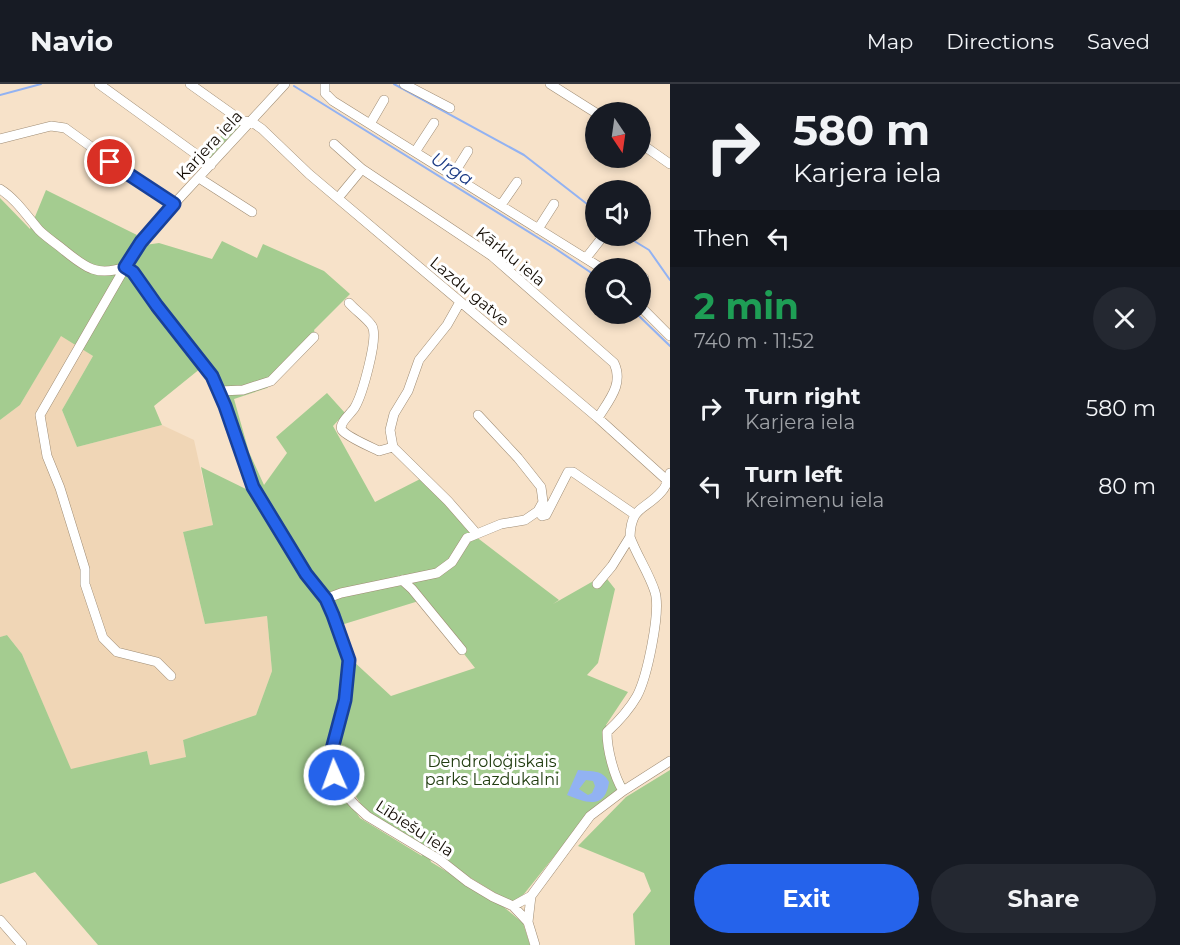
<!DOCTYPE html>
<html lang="en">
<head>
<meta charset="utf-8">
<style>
  body { margin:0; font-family:Montserrat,sans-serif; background:#242831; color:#f1f3f6; height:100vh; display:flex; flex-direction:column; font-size:22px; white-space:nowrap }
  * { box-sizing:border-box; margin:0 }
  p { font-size:20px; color:#9ea1a6 }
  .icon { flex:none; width:33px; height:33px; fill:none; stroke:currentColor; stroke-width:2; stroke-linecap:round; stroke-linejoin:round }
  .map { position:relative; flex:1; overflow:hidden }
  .sheet { display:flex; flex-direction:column; background:#171b24; width:510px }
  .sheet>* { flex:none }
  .hud { background:#171b24; color:#f1f3f6; overflow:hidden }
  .needle { width:39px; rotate:167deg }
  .tools { position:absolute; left:585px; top:18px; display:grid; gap:12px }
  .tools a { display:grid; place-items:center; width:66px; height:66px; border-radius:50%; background:#171b24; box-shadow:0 3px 9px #0003; font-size:30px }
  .pin { position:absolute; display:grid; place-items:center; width:51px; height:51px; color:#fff; margin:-26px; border:3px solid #fff; border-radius:50%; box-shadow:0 2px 6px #0007 }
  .me { position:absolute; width:66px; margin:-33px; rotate:358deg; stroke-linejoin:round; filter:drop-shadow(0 0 4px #0008) }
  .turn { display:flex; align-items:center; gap:21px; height:126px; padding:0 24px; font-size:27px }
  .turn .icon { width:78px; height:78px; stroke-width:2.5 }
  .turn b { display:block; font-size:42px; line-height:51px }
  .then { display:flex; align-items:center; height:57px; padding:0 24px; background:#0003; gap:12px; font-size:22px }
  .round { display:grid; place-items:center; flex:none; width:63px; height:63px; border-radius:32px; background:#242831 }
  .headline { display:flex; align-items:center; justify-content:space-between; height:102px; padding:0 24px }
  h1 { font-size:36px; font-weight:700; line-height:45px; color:#1e9e55 }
  .cta { display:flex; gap:12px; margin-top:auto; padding:12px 24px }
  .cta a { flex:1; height:69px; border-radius:36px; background:#2563eb; color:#fff; font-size:24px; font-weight:700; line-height:69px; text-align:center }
  .cta a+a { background:#242831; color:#f1f3f6 }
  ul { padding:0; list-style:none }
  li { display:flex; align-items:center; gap:18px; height:78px; padding:0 24px }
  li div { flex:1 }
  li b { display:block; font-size:22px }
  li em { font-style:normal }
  header { display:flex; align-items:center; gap:36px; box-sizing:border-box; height:84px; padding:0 30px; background:#171b24; border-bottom:2px solid #363941 }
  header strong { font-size:28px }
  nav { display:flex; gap:33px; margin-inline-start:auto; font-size:21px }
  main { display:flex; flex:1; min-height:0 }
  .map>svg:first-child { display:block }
  .built { fill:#f0d6b6 }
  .green { fill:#a4cc90; fill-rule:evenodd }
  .water { fill:#92b2f2; fill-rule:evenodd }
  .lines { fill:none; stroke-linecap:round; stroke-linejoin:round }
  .stream { stroke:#92b2f2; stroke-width:2 }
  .minor-casing { stroke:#9f8c74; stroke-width:10 }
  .minor { stroke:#fff; stroke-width:9 }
  .route-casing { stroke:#184099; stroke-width:15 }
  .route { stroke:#2563eb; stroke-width:10 }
  .labels { text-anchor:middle; stroke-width:6; stroke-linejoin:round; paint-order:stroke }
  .street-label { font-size:16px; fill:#140d05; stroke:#fff }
  .park-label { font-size:16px; fill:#213d10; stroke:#fff }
  .water-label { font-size:18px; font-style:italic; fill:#1a3983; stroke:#fff }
</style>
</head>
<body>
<header>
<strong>Navio</strong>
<nav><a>Map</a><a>Directions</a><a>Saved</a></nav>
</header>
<main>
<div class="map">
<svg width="670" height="861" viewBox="0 0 670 861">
  <rect width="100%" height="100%" fill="#f7e2c9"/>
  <path class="built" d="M61 251 93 272 62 326 77 363 162 341 194 356 213 441 183 448 205 540 267 532 272 587 256 631 183 656 187 673 150 681 147 667 71 686 22 570 7 551 0 553V336L20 321Z"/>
  <path class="green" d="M241 40 243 41 211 76 206 73C211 61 228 42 241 40Z
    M46 106 137 151 131 163 159 159 212 175 222 157 257 174 263 160 324 187 350 210 314 246 317 256 267 304 234 315 249 368 264 401 287 369 276 353 327 309 345 329 333 342 375 418 428 391 451 415 475 452 559 516 553 520 604 491 615 505 598 579 587 591 628 608 606 641 618 687 626 702 564 760 524 810 512 819 428 768 431 778 500 820 523 839 530 861H98L35 788 0 800V553L7 551 22 570 71 685 147 667 150 681 186 673 183 656 256 631 272 587 267 532 205 540 183 448 213 441 201 383 252 408 243 363 224 311 206 280 154 322 162 341 77 363 62 326 93 272 61 252 20 321 0 336V114L30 145ZM422 516 475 584 391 612 352 576 336 682 368 731 420 762 422 772 360 734 326 684 345 574 329 537 341 541Z
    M670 686V861H635L633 830 651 807 644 789 578 762 626 713Z"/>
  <path class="water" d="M578 686C592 688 602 685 609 698 605 727 585 718 567 711ZM586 696 593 697 595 702 592 709 588 711 579 705Z"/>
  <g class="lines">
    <path class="stream" d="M394 0 524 71 596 127
      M294 2 553 163 596 192
      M0 11 41 0
      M626 152 649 166 670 196
      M637 230 670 262"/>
    <g class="minor-casing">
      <path id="minor" d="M99 0 211 81
        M190 0 242 37 252 38 262 45 309 90 598 334 670 399
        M325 0V9L333 17 601 184
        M404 0 450 24
        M550 0 596 29
        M370 40 384 16
        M0 55 51 42 65 44 147 103 174 120
        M640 59 670 80
        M334 60 362 85 492 172 614 279C624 300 609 316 598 334
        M415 68 434 39
        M453 91 468 67
        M199 94 252 128
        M0 105C16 115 27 132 39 146 47 154 57 160 65 167 86 184 98 193 125 183
        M338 114 362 85
        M501 121 517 98
        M538 145 554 120
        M586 174 601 155
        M125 183 133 188 157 222 212 292 236 353 253 403 305 490 325 515 333 532 349 576 346 616 331 669V680L344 709 355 721 367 732 440 776 468 798 493 813 513 822 528 838 535 861
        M640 197 644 194
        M460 218 447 241 419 276 408 307 394 330 390 346 393 363 448 417 476 449
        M349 219C355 226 368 235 372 242 379 253 362 311 355 323 352 329 338 339 342 346 347 353 371 363 379 367L393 363
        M640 222 670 252
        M220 307 243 306 271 297 314 253
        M538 427 542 432 546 431 568 388H573L634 430
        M402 496 412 505 462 566
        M597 500 612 482 630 453
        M325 515 341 509 437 489 452 478 467 454 501 440 525 436 538 427 543 418 541 403 518 374 478 331
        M171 592 157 578 117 568 103 554 85 500V485L60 404 47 372 40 331 134 168 174 120 285 0
        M623 707C614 692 607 666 607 648 619 637 629 626 637 612 647 593 661 528 655 508 649 489 637 472 630 453 631 421 645 427 662 407 667 402 668 395 670 389
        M513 822 531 812 590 732 623 707 670 677
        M0 836 22 861
        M528 838 531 812"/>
    </g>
    <use href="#minor" class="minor"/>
  </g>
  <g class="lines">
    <g class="route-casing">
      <path id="route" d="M110 78 174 120 141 158 125 183 133 188 157 222 212 292 225 322 253 403 306 490 326 515 333 531 349 576 345 616 331 669V680L334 691"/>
    </g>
    <use href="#route" class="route"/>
  </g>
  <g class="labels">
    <g class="street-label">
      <text transform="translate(209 61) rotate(-47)" y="6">Karjera iela</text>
      <text transform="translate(511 172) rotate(39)" y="6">Kārklu iela</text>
      <text transform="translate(470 207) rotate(40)" y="6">Lazdu gatve</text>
      <text transform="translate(415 744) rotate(33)" y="6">Lībiešu iela</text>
    </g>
    <g class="park-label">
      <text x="492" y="683">Dendroloģiskais<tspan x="492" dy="18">parks Lazdukalni</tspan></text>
    </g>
    <g class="water-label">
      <text transform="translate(452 85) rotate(32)" y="6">Urga</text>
    </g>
  </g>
</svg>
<div class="tools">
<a><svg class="needle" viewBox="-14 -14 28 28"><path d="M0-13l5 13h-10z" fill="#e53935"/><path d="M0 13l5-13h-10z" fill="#9ea1a6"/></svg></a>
<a><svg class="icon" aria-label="sound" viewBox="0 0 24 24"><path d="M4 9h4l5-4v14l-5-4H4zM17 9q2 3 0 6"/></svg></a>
<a><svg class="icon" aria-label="search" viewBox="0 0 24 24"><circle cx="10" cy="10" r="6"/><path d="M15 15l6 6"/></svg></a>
</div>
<div class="pin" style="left:110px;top:78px;background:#d93025"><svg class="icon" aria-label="arrive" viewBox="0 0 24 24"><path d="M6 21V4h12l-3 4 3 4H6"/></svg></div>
<svg class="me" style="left:334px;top:691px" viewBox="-20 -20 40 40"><circle r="17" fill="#2563eb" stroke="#fff" stroke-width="3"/><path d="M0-11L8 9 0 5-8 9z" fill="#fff"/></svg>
</div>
<section class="sheet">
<div class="hud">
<div class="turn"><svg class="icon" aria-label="right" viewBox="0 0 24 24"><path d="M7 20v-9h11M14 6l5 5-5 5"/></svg><div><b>580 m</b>Karjera iela</div></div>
<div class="then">Then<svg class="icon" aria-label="left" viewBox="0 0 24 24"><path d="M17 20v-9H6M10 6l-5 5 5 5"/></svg></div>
</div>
<div class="headline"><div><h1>2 min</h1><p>740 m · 11:52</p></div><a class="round"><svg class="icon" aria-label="close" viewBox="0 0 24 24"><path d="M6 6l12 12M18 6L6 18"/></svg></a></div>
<ul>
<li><svg class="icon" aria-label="right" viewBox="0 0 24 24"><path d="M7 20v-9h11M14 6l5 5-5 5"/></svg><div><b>Turn right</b><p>Karjera iela</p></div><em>580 m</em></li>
<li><svg class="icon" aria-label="left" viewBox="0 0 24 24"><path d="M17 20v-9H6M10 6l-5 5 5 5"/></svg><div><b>Turn left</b><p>Kreimeņu iela</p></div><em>80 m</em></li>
</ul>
<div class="cta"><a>Exit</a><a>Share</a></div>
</section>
</main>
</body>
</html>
